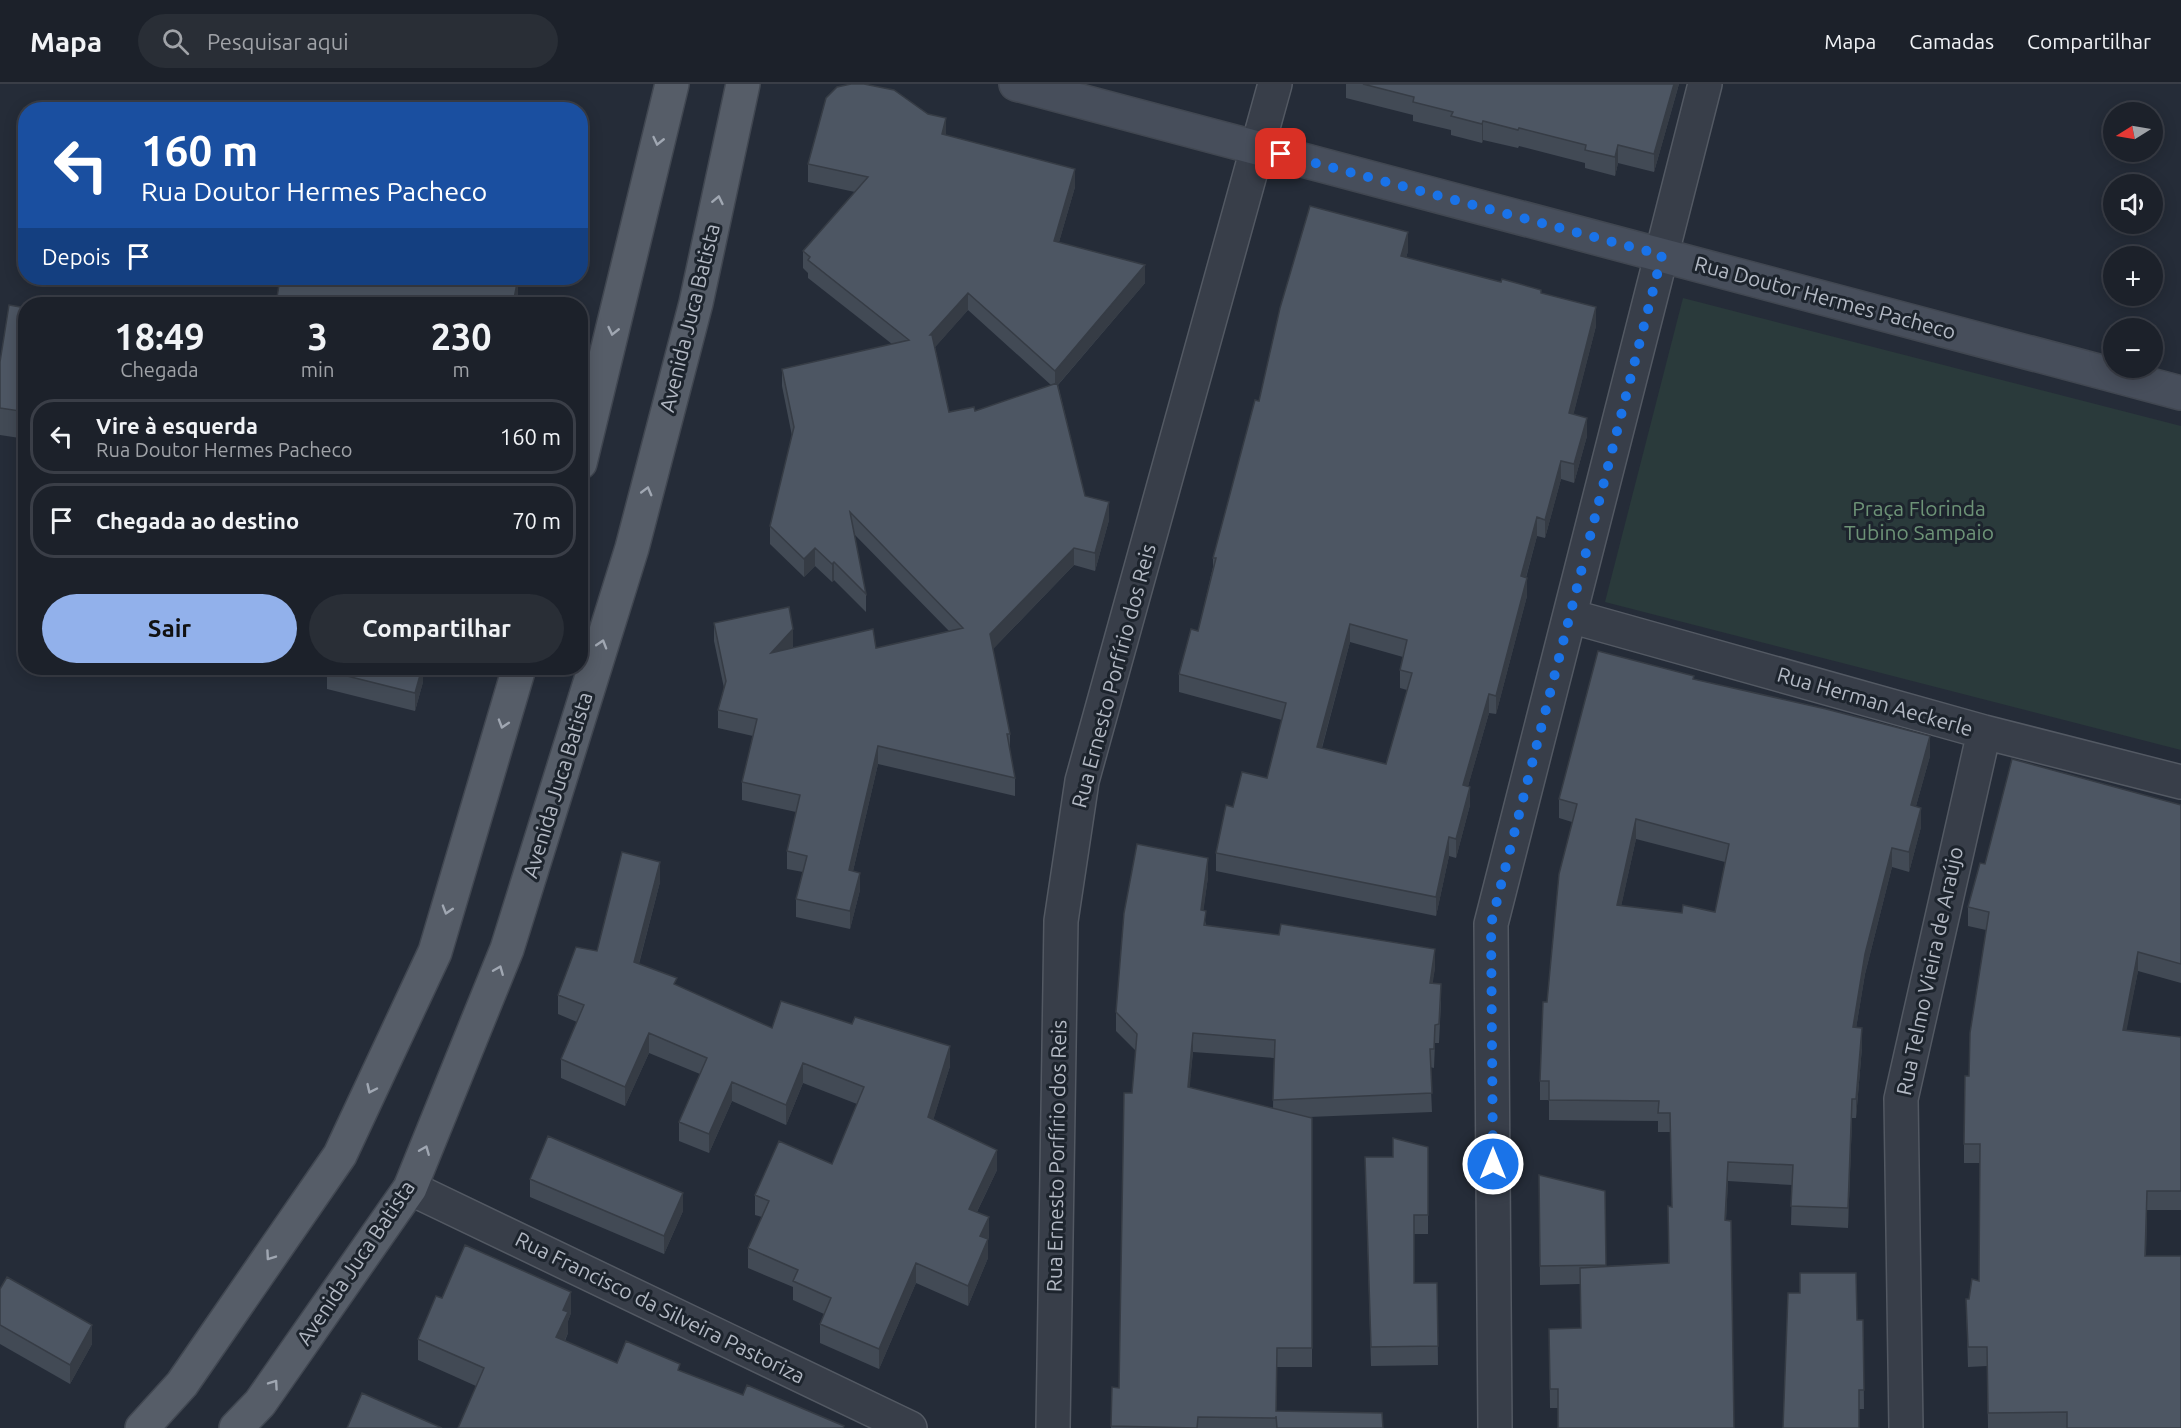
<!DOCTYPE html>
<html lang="pt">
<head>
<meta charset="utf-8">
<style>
  body { margin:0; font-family:Ubuntu,sans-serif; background:#292e36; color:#f1f3f6; height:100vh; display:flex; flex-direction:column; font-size:22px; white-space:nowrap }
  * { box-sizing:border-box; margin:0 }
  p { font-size:20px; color:#a0a3a8 }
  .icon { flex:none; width:33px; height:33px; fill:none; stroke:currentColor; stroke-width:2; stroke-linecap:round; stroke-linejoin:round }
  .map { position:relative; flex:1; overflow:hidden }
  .panel { position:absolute; left:18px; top:213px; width:570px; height:378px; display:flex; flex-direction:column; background:#1c212a; border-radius:24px; box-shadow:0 3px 15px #0003,0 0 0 2px #3a3e47 }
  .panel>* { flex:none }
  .banner { position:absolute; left:18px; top:18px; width:570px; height:183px; border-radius:24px; box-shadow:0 3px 15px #0003,0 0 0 2px #3a3e47; background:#1a4fa0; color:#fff; overflow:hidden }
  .needle { width:39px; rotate:259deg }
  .fabs { position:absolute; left:2103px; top:18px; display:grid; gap:12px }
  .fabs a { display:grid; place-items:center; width:60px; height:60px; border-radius:50%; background:#1c212a; box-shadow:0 3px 15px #0003,0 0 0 2px #3a3e47; font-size:30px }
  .pin { position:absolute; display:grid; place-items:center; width:51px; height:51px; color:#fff; margin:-26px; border-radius:12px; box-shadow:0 3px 9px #0006 }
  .me { position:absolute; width:66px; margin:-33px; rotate:0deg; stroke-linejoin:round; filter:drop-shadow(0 0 4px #0008) }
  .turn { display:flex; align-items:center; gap:21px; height:126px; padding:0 24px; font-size:27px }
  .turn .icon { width:78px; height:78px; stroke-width:2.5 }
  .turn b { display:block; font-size:42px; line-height:51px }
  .then { display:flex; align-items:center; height:57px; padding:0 24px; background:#0003; gap:12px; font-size:22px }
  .eta { display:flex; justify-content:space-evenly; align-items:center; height:102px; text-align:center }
  .eta b { font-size:36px; font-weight:700; line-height:42px }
  .cta { display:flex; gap:12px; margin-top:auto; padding:12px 24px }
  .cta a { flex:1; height:69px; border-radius:36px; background:#92b1eb; color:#111; font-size:24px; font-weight:700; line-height:69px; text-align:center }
  .cta a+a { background:#292e36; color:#f1f3f6 }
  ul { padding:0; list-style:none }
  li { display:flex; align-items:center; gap:18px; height:75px; margin:0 12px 9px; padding:0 12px; border:3px solid #3a3e47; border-radius:24px }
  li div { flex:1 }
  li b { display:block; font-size:22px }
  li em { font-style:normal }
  header { display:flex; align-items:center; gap:36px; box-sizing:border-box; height:84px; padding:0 30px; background:#1c212a; border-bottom:2px solid #3a3e47 }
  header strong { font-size:28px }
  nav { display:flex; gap:33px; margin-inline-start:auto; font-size:21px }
  .search { width:420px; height:54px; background:#292e36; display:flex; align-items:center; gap:15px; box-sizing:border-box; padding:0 21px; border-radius:33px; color:#a0a3a8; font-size:22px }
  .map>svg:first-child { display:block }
  .green { fill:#2a3a3b }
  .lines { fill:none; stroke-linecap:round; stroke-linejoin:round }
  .street-casing { stroke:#535963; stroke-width:36 }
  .secondary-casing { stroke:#414751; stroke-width:36 }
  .primary-casing { stroke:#414751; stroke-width:36 }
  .street { stroke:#383e49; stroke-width:33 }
  .secondary { stroke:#474e5b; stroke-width:33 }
  .primary { stroke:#565d68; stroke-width:33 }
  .wall { fill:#424a55; fill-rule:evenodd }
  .shaded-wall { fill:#363c45 }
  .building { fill:#4d5663; stroke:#363c45; stroke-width:1.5; fill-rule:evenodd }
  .oneway { stroke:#a0a7b2 }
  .route { stroke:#1a73e8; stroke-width:10; stroke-dasharray:0 18 }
  .labels { text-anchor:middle; stroke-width:6; stroke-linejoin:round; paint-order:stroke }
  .street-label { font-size:21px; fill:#b3b9c4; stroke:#1d242d }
  .park-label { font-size:21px; fill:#6d9377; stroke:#1d242d }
</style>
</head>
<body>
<header>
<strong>Mapa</strong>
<div class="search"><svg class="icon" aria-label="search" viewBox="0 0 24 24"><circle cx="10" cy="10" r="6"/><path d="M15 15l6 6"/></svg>Pesquisar aqui</div>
<nav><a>Mapa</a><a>Camadas</a><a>Compartilhar</a></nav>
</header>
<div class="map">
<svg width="2181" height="1344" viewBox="0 0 2181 1344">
  <rect width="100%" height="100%" fill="#252c38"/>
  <path class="green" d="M1683 214 2181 342V666L1605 518Z"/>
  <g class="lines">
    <g class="street-casing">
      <path id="street" d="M1570 532 1984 648 2181 698
        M410 1104 910 1344
        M1053 1344 1061 837 1082 697 1275 0
        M1495 1344 1491 840 1705 0
        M1906 1344 1901 1015 1984 648"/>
    </g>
    <g class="secondary-casing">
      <path id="secondary" d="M1016 0 2181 309"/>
    </g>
    <g class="primary-casing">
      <path id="primary" d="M580 379 672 0
        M142 1344 182 1300 340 1071 435 868 519 584
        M236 1344 260 1319 410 1104 507 865 632 464 696 219 743 0"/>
    </g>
    <use href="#street" class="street"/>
    <use href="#secondary" class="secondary"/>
    <use href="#primary" class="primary"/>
  </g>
  <path class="wall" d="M1346 0H1679L1654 88 1618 79 1615 92 1585 84V79L1519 62 1518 64 1483 56 1482 59 1451 51V46L1413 37V31L1346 14Z
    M946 51 1075 103 1059 158 1145 199 1058 301 1085 412 1109 436 1095 487 1074 481 993 565 1010 650V667L1015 694V712L878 680 853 787 860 806 850 845 796 833V815L803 788 787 785V767L796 728 742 716V698L753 652 718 644V626L724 604 714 557V539L793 562 792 564H876L949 547 854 450 866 510V528L834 496 832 498 815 482 804 493 770 460V442L792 352 782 302V285L892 260 808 194V189L803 184V167L855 108 808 98V80ZM968 226 1051 301 975 327 949 328 935 263Z
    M1408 167 1406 174 1541 209 1596 242 1573 331 1587 352 1574 399 1561 395 1545 454 1537 452 1526 494 1527 512 1496 630 1489 629 1468 702 1470 721 1456 774 1449 772 1436 832 1216 787V769L1233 723 1267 694 1282 636 1179 608V590L1198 547 1213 483V474L1259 317ZM1350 558 1403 573 1400 586V604L1407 606 1386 680 1322 664Z
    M26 224V355L0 351V278Z
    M423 584V598L415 627 327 605V587Z
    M1694 595 1930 672 1916 722 1921 743 1909 788 1892 783 1865 890 1856 944 1862 963 1856 1034H1852L1848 1144 1791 1141 1792 1101 1728 1097 1726 1136 1558 1324H1550L1549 1245 1581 1244 1580 1200 1540 1201 1539 1091 1605 1107 1606 1182 1668 1179 1672 1123 1670 1048H1658V1037L1549 1036V1016H1540V997L1547 918 1572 738 1559 734V715ZM1636 755 1725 778 1715 828 1682 829 1621 822Z
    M2181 721V899L2138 887 2126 946 2181 953V1126H2147L2146 1172 2181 1344H1988L1987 1282 1968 1283 1966 1215H1969L1979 1197 1980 1079H1964V1060L1969 992 1986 846 1968 842V823Z
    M1208 793 1203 827 1206 841 1435 884 1432 899 1441 918 1439 959H1435L1434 984 1430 983 1432 1028 1309 1033 1312 1034V1283H1277L1276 1327 1383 1344H1111L1112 1303 1119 1304 1132 1009 1136 967 1116 947V928ZM1193 968 1274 974 1273 1024 1189 1004Z
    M660 798 639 880 677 902 772 944 950 982 933 1036 997 1086 977 1128 989 1153 988 1155V1174L968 1222 916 1199 879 1285 820 1259V1240L824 1230 793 1216V1203L748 1184V1164L762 1133 755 1131V1111L832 1080 857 1020 803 999 786 1041 732 1017 709 1069 679 1057V1038L700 990 649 969 625 1022 561 994V975L577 938 558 930V911Z
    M1428 1063V1150H1414V1199H1437L1438 1281 1371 1282 1365 1073H1393Z
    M530 1095 683 1127 664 1170 530 1113Z
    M0 1205 92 1260 70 1300 0 1260Z
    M442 1214 571 1229 568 1237V1249L565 1257 617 1279 680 1287 731 1307 844 1344 476 1302 418 1276V1255Z
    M1857 1236H1863L1864 1325H1859Z"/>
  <path class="shaded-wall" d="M1674 0H1679L1654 88V70Z
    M946 34V52L942 50Z
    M1483 37V56L1482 59V40Z
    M1618 61V79L1615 92V73Z
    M1075 85V103L1054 175V157Z
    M1408 148V167L1401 191V172Z
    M1145 181V199L1055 304V287Z
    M518 194V220H513Z
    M968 209V226L930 269V251Z
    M1596 223V242L1569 348V329Z
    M1587 334V352L1574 399V380Z
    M1561 377V395L1545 454V436Z
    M1109 418V436L1095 487V469Z
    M1537 433V452L1521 511V492Z
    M815 464V482L804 493V475Z
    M1074 464V481L990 568V550Z
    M834 478V496L832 498V480Z
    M1527 494V512L1496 630V612Z
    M1350 540V558L1317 681V663Z
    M793 545V562L771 586V569Z
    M422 584H423V598L415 627V609Z
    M1489 610V629L1463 720V701Z
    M1930 652V672L1911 740V721Z
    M878 662V680L849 804V786Z
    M1470 703V721L1456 774V755Z
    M1921 724V743L1909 788V768Z
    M1636 735V755L1617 841V821Z
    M1449 753V772L1436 832V813Z
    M1892 764V783L1865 890 1853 963V943L1865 870Z
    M1208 774V793L1201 845V826Z
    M660 778V798L634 898V878Z
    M860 789V806L850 845V827Z
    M1435 865V884L1430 918V899Z
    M2138 868V887L2123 965V946Z
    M1862 944V963L1856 1034V1015Z
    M649 949V969L625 1022V1003Z
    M1193 949V968L1188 1022V1003Z
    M950 962V982L928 1053V1033Z
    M803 979V999L786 1041V1021Z
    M732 998V1017L709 1069V1050Z
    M1852 1015V1034L1848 1144V1124Z
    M997 1066V1086L969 1144V1125Z
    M1728 1078V1097L1725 1155V1136Z
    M683 1109V1127L664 1170V1152Z
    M989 1133V1153L980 1171V1152Z
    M988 1155V1174L968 1222V1202Z
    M916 1179V1199L879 1285V1265Z
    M571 1208V1229L568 1237V1249L556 1274V1253L563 1226Z
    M92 1241V1260L70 1300V1281Z"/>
  <path class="building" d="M851 0H864L894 6 928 30 946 34 942 50 1075 85 1054 157 1145 181 1055 287 968 209 930 251H932L949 328 974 323 975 327 1057 299 1085 412 1109 418 1095 469 1074 464 990 550 1010 650H1007L1015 694 878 662 849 786 860 789 850 827 796 815 807 772 787 767 800 711 742 698 757 635 718 626 726 597 714 539 789 523 793 545 771 569 873 545 876 564 963 544 850 428 866 510 834 478 832 480 815 464 804 475 770 442 794 343 782 285 909 256 808 176 810 173 803 167 868 93 808 80 826 14 837 3Z
    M1363 0H1674L1654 70 1618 61 1615 73 1585 66 1586 61 1519 44 1518 46 1483 37 1482 40 1451 32 1453 28 1413 18 1414 13Z
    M1310 122 1408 148 1401 172 1501 198 1502 195 1541 206V209L1596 223 1569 329 1587 334 1574 380 1561 377 1545 436 1537 433 1521 492 1527 494 1496 612 1489 610 1463 701 1470 703 1456 755 1449 753 1436 813 1216 769 1226 721 1233 723 1242 688 1267 694 1286 619 1179 590 1191 545 1198 547 1216 474H1213L1255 316 1259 317 1280 224ZM1350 540 1407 556 1400 586 1412 589 1386 680 1317 663Z
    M280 194H518L513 220H276Z
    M9 221 26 224V328L0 324V278Z
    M1598 567 1694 592 1693 595 1826 625 1930 652 1911 721 1921 724 1909 768 1892 764 1865 870 1853 943 1862 944 1856 1015H1852L1848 1124 1791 1122 1793 1081 1728 1078 1725 1136 1731 1137 1734 1344H1558V1305H1550L1549 1245 1581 1244 1580 1184 1669 1179 1668 1122 1672 1123 1670 1029H1658L1659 1017 1549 1016V997H1540L1543 918H1547L1559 790 1577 720 1559 715ZM1636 735 1729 760 1715 828 1683 821 1682 829 1617 821Z
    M327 584H422L415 609 327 587Z
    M2012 675 2181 721V880L2138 868 2123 946 2181 953V1107H2147L2145 1172H2181V1344H2067V1328L1988 1329 1987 1263H1968L1966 1215H1969L1972 1195 1979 1197 1980 1060H1964L1965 992H1969L1970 949 1989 828 1968 823 1980 779 1985 780Z
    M1137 760 1208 774 1201 826 1206 827 1204 841 1279 851 1281 840 1435 865 1430 899 1441 900 1439 940 1435 941 1434 965H1430L1432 1009 1273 1016 1275 956 1193 949 1188 1003 1312 1034V1264H1277L1276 1327 1382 1329 1383 1344H1277L1276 1332V1334L1198 1333 1197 1344 1111 1342 1112 1303 1119 1304 1124 1009H1132L1137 950 1116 928 1124 829Z
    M622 768 660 778 634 878 677 894 674 900 772 944 781 917 852 940 855 933 950 962 928 1033 997 1066 969 1125 989 1133 980 1152 988 1155 968 1202 916 1179 879 1265 820 1240 831 1214 793 1197 798 1186 748 1164 769 1117 755 1111 779 1057 832 1080 864 1003 803 979 786 1021 732 998 709 1050 679 1038 707 974 649 949 625 1003 561 975 584 921 558 911 576 863 597 867Z
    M548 1052 683 1109 664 1152 530 1095Z
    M1393 1054 1428 1063V1131H1414V1199H1437L1438 1262 1371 1263 1365 1073H1393Z
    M1539 1091 1605 1107 1606 1181 1540 1182Z
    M465 1161 571 1208 563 1226 568 1228 556 1253 617 1279 626 1257 680 1280 678 1286 743 1311 747 1301 844 1342 843 1344H458L484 1284 418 1255 436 1212 442 1214Z
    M1800 1189H1856L1857 1236H1863L1864 1306H1859V1344H1783L1788 1209H1800Z
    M7 1193 92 1241 70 1281 0 1241V1205Z
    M362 1309 442 1344H347Z"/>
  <defs><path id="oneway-chevron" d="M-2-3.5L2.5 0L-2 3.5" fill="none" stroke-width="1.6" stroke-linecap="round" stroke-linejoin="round" transform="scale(1.5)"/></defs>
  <g class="oneway">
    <use href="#oneway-chevron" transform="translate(658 57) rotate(103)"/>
    <use href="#oneway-chevron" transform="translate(718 116) rotate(-78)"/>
    <use href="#oneway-chevron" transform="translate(613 247) rotate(103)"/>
    <use href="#oneway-chevron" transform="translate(647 407) rotate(-75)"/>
    <use href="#oneway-chevron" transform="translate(602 560) rotate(-73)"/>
    <use href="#oneway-chevron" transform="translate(503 640) rotate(107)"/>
    <use href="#oneway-chevron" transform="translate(447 826) rotate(107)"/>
    <use href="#oneway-chevron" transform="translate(499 886) rotate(-68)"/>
    <use href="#oneway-chevron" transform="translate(371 1005) rotate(115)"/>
    <use href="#oneway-chevron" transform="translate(425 1066) rotate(-68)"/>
    <use href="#oneway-chevron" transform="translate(270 1172) rotate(125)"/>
    <use href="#oneway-chevron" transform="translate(274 1300) rotate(-55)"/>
  </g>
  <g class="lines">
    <path class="route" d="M1281 70 1662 171 1491 840 1493 1080"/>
  </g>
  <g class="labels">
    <g class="street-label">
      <text transform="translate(1825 214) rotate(15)" y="7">Rua Doutor Hermes Pacheco</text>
      <text transform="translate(690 234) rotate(-76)" y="7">Avenida Juca Batista</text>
      <text transform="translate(1114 592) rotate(-75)" y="7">Rua Ernesto Porfírio dos Reis</text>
      <text transform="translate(1875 618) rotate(16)" y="7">Rua Herman Aeckerle</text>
      <text transform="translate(558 701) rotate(-73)" y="7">Avenida Juca Batista</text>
      <text transform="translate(1930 887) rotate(-78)" y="7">Rua Telmo Vieira de Araújo</text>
      <text transform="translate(1057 1072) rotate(-89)" y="7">Rua Ernesto Porfírio dos Reis</text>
      <text transform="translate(356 1179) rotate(-56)" y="7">Avenida Juca Batista</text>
      <text transform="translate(660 1224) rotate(26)" y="7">Rua Francisco da Silveira Pastoriza</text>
    </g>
    <g class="park-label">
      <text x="1919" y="432">Praça Florinda<tspan x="1919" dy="24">Tubino Sampaio</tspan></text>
    </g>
  </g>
</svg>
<div class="fabs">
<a><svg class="needle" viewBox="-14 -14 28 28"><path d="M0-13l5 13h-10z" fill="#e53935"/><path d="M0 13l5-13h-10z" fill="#a0a3a8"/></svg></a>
<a><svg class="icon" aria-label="sound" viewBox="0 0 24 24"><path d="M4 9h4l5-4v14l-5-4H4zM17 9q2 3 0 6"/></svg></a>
<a>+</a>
<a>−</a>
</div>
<div class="pin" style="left:1281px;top:70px;background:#d93025"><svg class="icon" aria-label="arrive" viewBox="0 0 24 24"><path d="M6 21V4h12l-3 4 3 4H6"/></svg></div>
<svg class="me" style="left:1493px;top:1080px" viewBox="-20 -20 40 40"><circle r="17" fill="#1a73e8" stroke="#fff" stroke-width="3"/><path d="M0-11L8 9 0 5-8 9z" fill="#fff"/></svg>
<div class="banner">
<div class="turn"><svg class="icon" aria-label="left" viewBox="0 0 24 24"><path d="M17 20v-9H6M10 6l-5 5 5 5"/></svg><div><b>160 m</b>Rua Doutor Hermes Pacheco</div></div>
<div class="then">Depois<svg class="icon" aria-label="arrive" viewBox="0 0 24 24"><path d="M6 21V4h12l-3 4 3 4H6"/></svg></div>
</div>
<section class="panel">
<div class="eta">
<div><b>18:49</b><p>Chegada</p></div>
<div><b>3</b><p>min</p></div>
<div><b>230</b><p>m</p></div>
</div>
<ul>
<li><svg class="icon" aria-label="left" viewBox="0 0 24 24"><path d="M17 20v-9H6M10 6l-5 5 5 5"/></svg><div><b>Vire à esquerda</b><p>Rua Doutor Hermes Pacheco</p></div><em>160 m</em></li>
<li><svg class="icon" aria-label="arrive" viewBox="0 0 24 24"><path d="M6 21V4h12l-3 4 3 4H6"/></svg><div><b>Chegada ao destino</b></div><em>70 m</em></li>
</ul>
<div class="cta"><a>Sair</a><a>Compartilhar</a></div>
</section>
</div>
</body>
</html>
